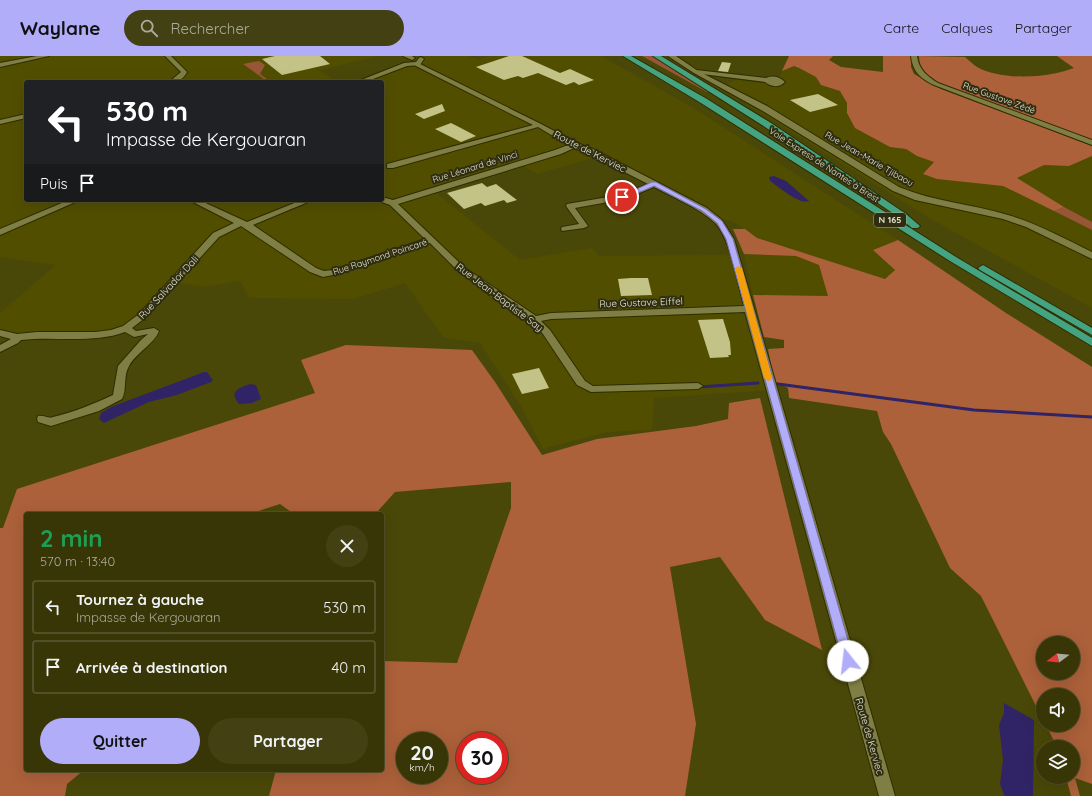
<!DOCTYPE html>
<html lang="fr">
<head>
<meta charset="utf-8">
<style>
  body { margin:0; font-family:Quicksand,sans-serif; background:#434114; color:#f1f3f6; height:100vh; display:flex; flex-direction:column; font-size:15px; white-space:nowrap }
  * { box-sizing:border-box; margin:0 }
  p { font-size:13px; color:#abab9b }
  .icon { flex:none; width:22px; height:22px; fill:none; stroke:currentColor; stroke-width:2; stroke-linecap:round; stroke-linejoin:round }
  .map { position:relative; flex:1; overflow:hidden }
  .panel { position:absolute; left:24px; top:456px; width:360px; height:260px; display:flex; flex-direction:column; background:#383606; border-radius:4px; box-shadow:0 4px 16px #0002,0 0 0 1px #525028 }
  .panel>* { flex:none }
  .banner { position:absolute; left:24px; top:24px; width:360px; height:122px; border-radius:4px; box-shadow:0 4px 16px #0002,0 0 0 1px #525028; background:#202124; color:#fff; overflow:hidden }
  .needle { width:26px; rotate:254deg }
  .buttons { position:absolute; left:1036px; top:580px; display:grid; gap:8px }
  .buttons a { display:grid; place-items:center; width:44px; height:44px; border-radius:50%; background:#383606; box-shadow:0 4px 16px #0002,0 0 0 1px #525028; font-size:20px }
  .speed { position:absolute; left:396px; top:676px; display:flex; gap:8px; font-size:20px; font-weight:700; text-align:center }
  .speed>* { display:grid; place-content:center; width:52px; height:52px; border-radius:50%; background:#383606; box-shadow:0 4px 16px #0002,0 0 0 1px #525028; line-height:1 }
  .speed small { font-size:10px; font-weight:400 }
  .speed .limit { border:6px solid #d22; background:#fff; color:#111 }
  .pin { position:absolute; display:grid; place-items:center; width:34px; height:34px; color:#fff; margin:-17px; border:2px solid #fff; border-radius:50%; box-shadow:0 1px 4px #0007 }
  .me { position:absolute; width:44px; margin:-22px; rotate:344deg; stroke-linejoin:round; filter:drop-shadow(0 0 3px #0008) }
  .turn { display:flex; align-items:center; gap:14px; height:84px; padding:0 16px; font-size:18px }
  .turn .icon { width:52px; height:52px; stroke-width:2.5 }
  .turn b { display:block; font-size:28px; line-height:34px }
  .then { display:flex; align-items:center; height:38px; padding:0 16px; background:#0003; gap:8px; font-size:15px }
  .round { display:grid; place-items:center; flex:none; width:42px; height:42px; border-radius:21px; background:#434114 }
  .head { display:flex; align-items:center; justify-content:space-between; height:68px; padding:0 16px }
  h1 { font-size:24px; font-weight:700; line-height:30px; color:#1e9e55 }
  .primary-button { display:flex; gap:8px; margin-top:auto; padding:8px 16px }
  .primary-button a { flex:1; height:46px; border-radius:24px; background:#b2adf9; color:#111; font-size:16px; font-weight:700; line-height:46px; text-align:center }
  .primary-button a+a { background:#434114; color:#f1f3f6 }
  ul { padding:0; list-style:none }
  li { display:flex; align-items:center; gap:12px; height:54px; margin:0 8px 6px; padding:0 8px; border:2px solid #525028; border-radius:4px }
  li div { flex:1 }
  li b { display:block; font-size:15px }
  li em { font-style:normal }
  header { display:flex; align-items:center; gap:24px; box-sizing:border-box; height:56px; padding:0 20px; background:#b2adf9; color:#111 }
  header strong { font-size:19px }
  nav { display:flex; gap:22px; margin-inline-start:auto; font-size:14px }
  .search { width:280px; height:36px; background:#434114; display:flex; align-items:center; gap:10px; box-sizing:border-box; padding:0 14px; border-radius:22px; color:#abab9b; font-size:15px }
  .map>svg:first-child { display:block }
  .built { fill:#524e00 }
  .green { fill:#975635 }
  .forest { fill:#ac613a; fill-rule:evenodd }
  .water { fill:#302466 }
  .lines { fill:none; stroke-linecap:round; stroke-linejoin:round }
  .stream { stroke:#302466; stroke-width:3 }
  .building { fill:#c4c387 }
  .street-casing { stroke:#2f2d00; stroke-width:2 }
  .secondary-casing { stroke:#2f2d00; stroke-width:2 }
  .highway-casing { stroke:#2f2d00; stroke-width:2 }
  .street { fill:#7f7e44; fill-rule:evenodd }
  .secondary { fill:#7f7e44; fill-rule:evenodd }
  .highway { fill:#44a482; fill-rule:evenodd }
  .route { fill:#b2adf9; stroke:#7470a2 }
  .slow { fill:#f59e0b }
  .labels { text-anchor:middle; stroke-width:4; stroke-linejoin:round; paint-order:stroke }
  .far-street-label { font-size:9px; fill:#e3e3c5; stroke:#2e2d14 }
  .shield { fill:#2e2d14; stroke:#adac90; stroke-width:1 }
  .shield-label { font-size:9px; font-weight:bold; fill:#e3e3c5 }
  .street-label { font-size:10px; fill:#e3e3c5; stroke:#2e2d14 }
</style>
</head>
<body>
<header>
<strong>Waylane</strong>
<div class="search"><svg class="icon" aria-label="search" viewBox="0 0 24 24"><circle cx="10" cy="10" r="6"/><path d="M15 15l6 6"/></svg>Rechercher</div>
<nav><a>Carte</a><a>Calques</a><a>Partager</a></nav>
</header>
<div class="map">
<svg width="1092" height="740" viewBox="0 0 1092 740">
  <rect width="100%" height="100%" fill="#4a4808"/>
  <path class="built" d="M0 0H380L319 14 337 26H26V144H382V26H359L414 7 417 2 425 0H468L478 4 489 0H601L692 51 898 184 873 194 895 214 885 223 757 182 732 165 713 161 599 100 537 118 520 108 434 135 520 204 592 192 599 200 734 199 772 334 654 342 652 374 606 376 543 393 521 350 480 287 443 281 405 227 353 243 249 242 241 225 205 231 173 226 142 260 113 277 37 279 0 277V257L56 209 0 201Z
    M794 10 816 21 821 29 840 35 847 47 890 91 906 93 917 100 935 106 923 118 937 123 1003 130 1054 155 1017 122 1044 109 1069 110 1092 100V252L931 163 721 32 742 20 764 22 780 20 782 15Z
    M744 198 796 200 819 209 828 240 753 239Z"/>
  <path class="green" d="M642 0H653L709 35 707 36Z
    M259 5 265 9 260 18 270 25 268 26 243 8Z
    M1064 151 1092 166V174L1054 155Z"/>
  <path class="forest" d="M789 0H833L829 4 841 11 883 16V0H911V11L914 18 941 33 1092 90V100L1069 110 1044 109 1017 122 1064 151 1054 155 1003 130 937 123 923 118 934 106 917 100 906 93 890 91 855 72 847 57V47L840 35 821 29 816 21 799 12 794 10 782 15Z
    M919 0 965 1C969 4 972 8 977 11 1002 25 1048 22 1074 12L1057 0H1092V84L952 33 931 24 920 14Z
    M733 173H745L757 182 885 223 895 214 873 194 898 184 1006 257 1092 311V728L1075 722 1080 740H1071L1066 721H1073V691H1057L1046 669H1073V639H1043V664L981 540 950 512 891 388 883 376 877 355 789 342 788 332 774 325 768 293 784 292V284L764 281 753 239 828 240 819 209 796 200 744 198ZM1043 587H1073V617H1043Z
    M346 289 472 294 495 326 542 399 597 383 696 370 728 363 729 347 760 342 822 594 765 564 720 501 670 511 696 668 685 740H269L276 714H382V605L457 607 511 452V426L395 436 377 456 340 458H294L280 448 249 458H26V714H84L67 728 65 740H0V472H3L17 433 315 337 301 304ZM405 685H439V719H405ZM465 685H499V719H465Z"/>
  <path class="water" d="M774 120 786 125 809 145C799 149 779 131 770 125L769 121Z
    M204 316H207L213 324 211 326 177 339 149 346 104 367 99 363 101 357 111 351Z
    M250 328 256 329 261 343 252 347 239 348C228 335 239 332 250 328Z
    M1004 647 1034 664 1033 740H1006L1004 739 1000 728 1003 704 999 669 1004 657Z"/>
  <g class="lines">
    <path class="stream" d="M778 328 974 354 1092 361
      M699 331 758 327"/>
  </g>
  <path class="building" d="M275 0H320L330 8 282 19 262 3Z
    M509 0H522L560 17 570 13 594 24 579 29 574 26 566 29 538 17 523 22 518 20 504 24 476 11Z
    M722 6 731 7 728 16 718 15Z
    M818 38 838 49 810 56 790 44Z
    M442 48 445 55 424 63 415 58Z
    M451 67 457 70 476 80 461 86 435 73Z
    M482 127 487 131 496 128 517 144 507 147 504 144 485 150 481 147 464 153 447 137Z
    M631 222H648L652 239 621 240 618 223Z
    M723 263 730 286 731 299H728L729 301 710 302 698 264Z
    M539 312 549 332 522 338 512 318Z"/>
  <g class="lines">
    <g class="street-casing">
      <path id="street" d="M37 0H49L0 11V7Z
        M165 0H171L187 16C183 24 177 26 169 26L181 16Z
        M403 0H412L415 2 412 4Z
        M416 6 541 68 577 87 593 93 707 152 722 164 734 183 895 740H879L745 256 551 263 541 265 550 274 585 325 593 330 698 327 703 330 698 333 591 336 577 329 543 278 531 265 459 216 430 187 338 218 323 221 310 216 241 170 219 181 145 262 132 272 136 275 154 272 159 275C154 288 136 297 129 310 123 320 127 334 122 343L99 355 51 370 38 366 37 363 38 360C44 359 48 363 53 361 74 356 94 348 113 339L118 310 141 284 148 278 134 281 125 276C93 288 54 280 21 284L18 287 0 296V289L11 283 0 280V274L17 278 37 276H95L111 274 123 270 139 258 213 177 234 167 189 144H199L247 166 302 144H313L253 169 316 212 324 215 333 214 425 183 390 149 379 145 382 144V141L393 144 555 94 568 89 538 71 393 112H387V108L533 69 414 9V7ZM574 92 587 97 648 128 620 139 567 148 566 150 579 168 562 171 561 173 562 175 584 172 588 170 575 152 625 143 654 131C674 142 698 151 715 167 730 181 738 229 744 250L551 257 536 260 465 212 398 148 561 98Z
        M696 14 766 22C773 19 780 21 785 26 779 32 771 31 765 26L694 17V15Z
        M26 58V62L0 68V64Z"/>
    </g>
    <g class="secondary-casing">
      <path id="secondary" d="M668 0H676L698 15 767 50 899 131C935 146 972 148 1008 159 1038 168 1065 183 1092 196V203L1026 171 1003 163 915 144 893 135 761 54 694 17Z
        M911 0H917C919 14 927 20 938 27L1092 84V89L934 29C921 23 912 15 911 0Z
        M421 1 424 3 420 9 407 10 365 26H356L404 7 416 6 419 2Z
        M69 144H80L0 179V173Z"/>
    </g>
    <g class="highway-casing">
      <path id="highway" d="M623 0H631L707 43 956 201 1092 282V290L950 205 701 47Z
        M653 0H661L771 67 906 158 920 170 918 172H912L900 162 765 71Z
        M983 209 1092 272V279L980 214 978 212Z"/>
    </g>
    <use href="#street" class="street"/>
    <use href="#secondary" class="secondary"/>
    <use href="#highway" class="highway"/>
  </g>
  <path class="route" d="M652 126H656L706 153 722 165 733 183 854 605 853 608 848 610 844 608 843 605 726 183 717 167 702 155 654 130 624 143 619 141Z"/>
  <path class="slow" d="M738 210 742 212 772 322 771 324 768 325 764 322 735 212Z"/>
  <g class="labels">
    <g class="far-street-label">
      <text transform="translate(999 42) rotate(20)" y="3">Rue Gustave Zédé</text>
      <text transform="translate(869 103) rotate(30)" y="3">Rue Jean-Marie Tjibaou</text>
      <text transform="translate(824 109) rotate(33)" y="3">Voie Express de Nantes à Brest</text>
      <text transform="translate(475 111) rotate(-17)" y="3">Rue Léonard de Vinci</text>
      <text transform="translate(380 201) rotate(-18)" y="3">Rue Raymond Poincaré</text>
    </g>
    <rect class="shield" x="874" y="157" width="32" height="14" rx="3"/>
    <g class="shield-label">
      <text x="890" y="167">N 165</text>
    </g>
    <g class="street-label">
      <text transform="translate(590 95) rotate(27)" y="4">Route de Kerviec</text>
      <text transform="translate(168 231) rotate(-47)" y="4">Rue Salvador Dali</text>
      <text transform="translate(500 241) rotate(37)" y="4">Rue Jean-Baptiste Say</text>
      <text transform="translate(641 246) rotate(-2)" y="4">Rue Gustave Eiffel</text>
      <text transform="translate(870 680) rotate(74)" y="4">Route de Kerviec</text>
    </g>
  </g>
</svg>
<div class="buttons">
<a><svg class="needle" viewBox="-14 -14 28 28"><path d="M0-13l5 13h-10z" fill="#e53935"/><path d="M0 13l5-13h-10z" fill="#abab9b"/></svg></a>
<a><svg class="icon" aria-label="sound" viewBox="0 0 24 24"><path d="M4 9h4l5-4v14l-5-4H4zM17 9q2 3 0 6"/></svg></a>
<a><svg class="icon" aria-label="layers" viewBox="0 0 24 24"><path d="M12 4l9 5-9 5-9-5zM3 14l9 5 9-5"/></svg></a>
</div>
<div class="speed"><div>20<small>km/h</small></div><div class="limit">30</div></div>
<div class="pin" style="left:622px;top:141px;background:#d93025"><svg class="icon" aria-label="arrive" viewBox="0 0 24 24"><path d="M6 21V4h12l-3 4 3 4H6"/></svg></div>
<svg class="me" style="left:848px;top:605px" viewBox="-20 -20 40 40"><circle r="19" fill="#fff"/><path d="M0-13L10 11 0 6-10 11z" fill="#b2adf9"/></svg>
<div class="banner">
<div class="turn"><svg class="icon" aria-label="left" viewBox="0 0 24 24"><path d="M17 20v-9H6M10 6l-5 5 5 5"/></svg><div><b>530 m</b>Impasse de Kergouaran</div></div>
<div class="then">Puis<svg class="icon" aria-label="arrive" viewBox="0 0 24 24"><path d="M6 21V4h12l-3 4 3 4H6"/></svg></div>
</div>
<section class="panel">
<div class="head"><div><h1>2 min</h1><p>570 m · 13:40</p></div><a class="round"><svg class="icon" aria-label="close" viewBox="0 0 24 24"><path d="M6 6l12 12M18 6L6 18"/></svg></a></div>
<ul>
<li><svg class="icon" aria-label="left" viewBox="0 0 24 24"><path d="M17 20v-9H6M10 6l-5 5 5 5"/></svg><div><b>Tournez à gauche</b><p>Impasse de Kergouaran</p></div><em>530 m</em></li>
<li><svg class="icon" aria-label="arrive" viewBox="0 0 24 24"><path d="M6 21V4h12l-3 4 3 4H6"/></svg><div><b>Arrivée à destination</b></div><em>40 m</em></li>
</ul>
<div class="primary-button"><a>Quitter</a><a>Partager</a></div>
</section>
</div>
</body>
</html>
